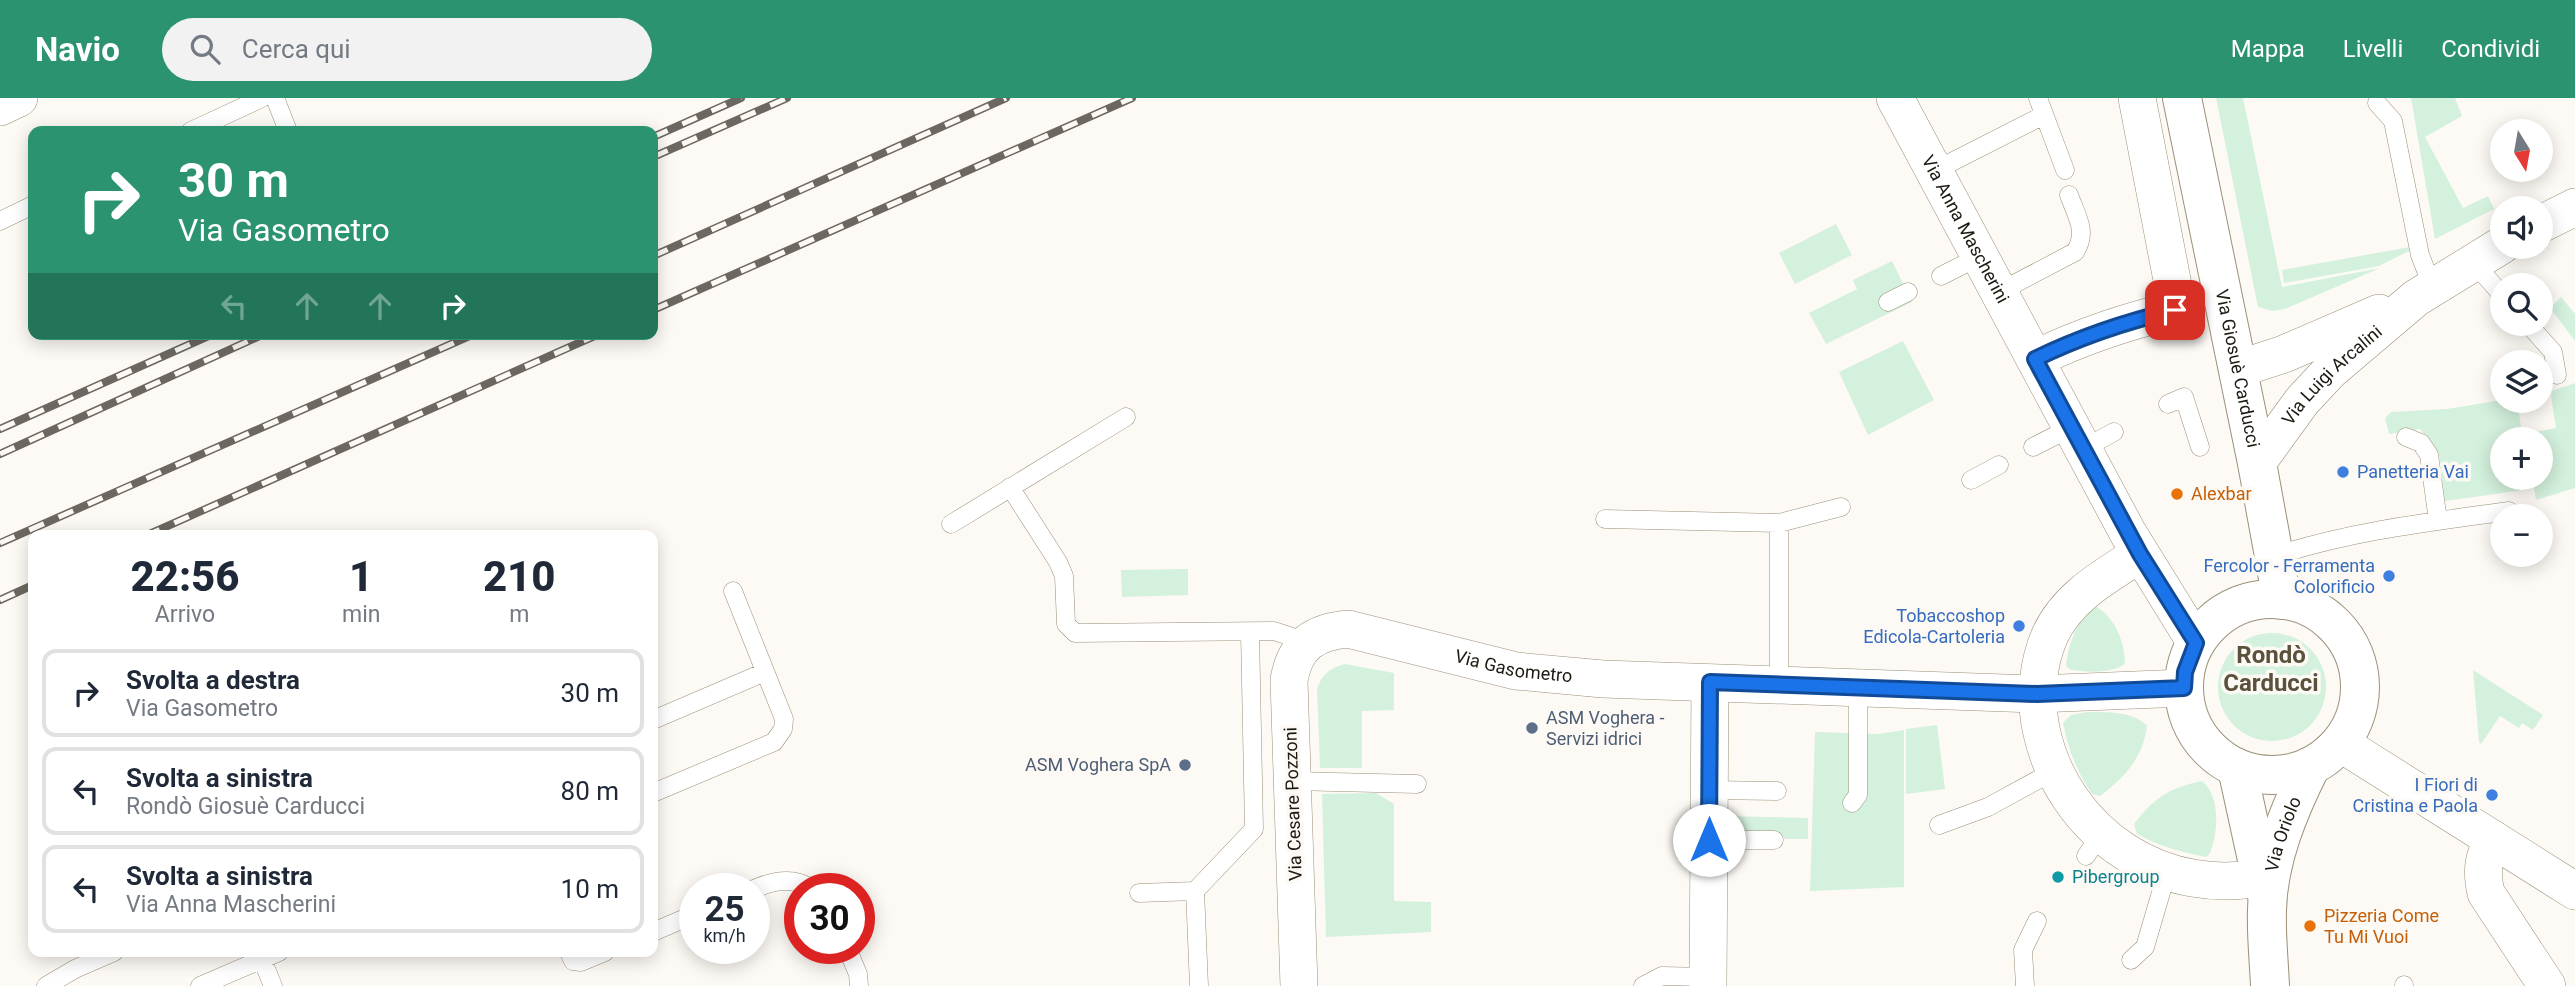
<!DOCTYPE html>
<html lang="it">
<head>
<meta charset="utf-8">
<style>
  body { margin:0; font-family:Roboto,sans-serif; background:#f2f2f3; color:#1f2937; height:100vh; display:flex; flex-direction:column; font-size:26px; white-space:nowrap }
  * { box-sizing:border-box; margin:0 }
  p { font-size:23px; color:#747a83 }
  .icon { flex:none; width:38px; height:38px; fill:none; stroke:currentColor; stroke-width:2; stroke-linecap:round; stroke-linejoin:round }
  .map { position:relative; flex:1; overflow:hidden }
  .side { position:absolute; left:28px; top:432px; width:630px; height:427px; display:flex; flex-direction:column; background:#fff; border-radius:14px; box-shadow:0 4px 18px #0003 }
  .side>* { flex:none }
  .banner { position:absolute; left:28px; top:28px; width:630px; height:214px; border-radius:14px; box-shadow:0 4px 18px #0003; background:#2c9371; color:#fff; overflow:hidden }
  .needle { width:46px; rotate:169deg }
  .buttons { position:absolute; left:2490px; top:21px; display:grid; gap:14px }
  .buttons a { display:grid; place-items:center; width:63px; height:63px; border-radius:50%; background:#fff; box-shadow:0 4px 18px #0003; font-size:35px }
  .speed { position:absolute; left:679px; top:775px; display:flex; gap:14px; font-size:35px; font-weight:700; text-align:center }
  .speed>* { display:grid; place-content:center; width:91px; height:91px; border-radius:50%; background:#fff; box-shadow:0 4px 18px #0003; line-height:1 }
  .speed small { font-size:18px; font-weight:400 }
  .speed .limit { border:10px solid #d22; background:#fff; color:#111 }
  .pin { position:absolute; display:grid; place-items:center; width:60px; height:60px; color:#fff; margin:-30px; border-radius:14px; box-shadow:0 4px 10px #0006 }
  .me { position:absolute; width:77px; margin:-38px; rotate:0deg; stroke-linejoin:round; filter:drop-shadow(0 0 5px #0008) }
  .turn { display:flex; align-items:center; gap:24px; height:147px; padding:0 35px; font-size:32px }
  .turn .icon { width:91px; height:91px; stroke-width:2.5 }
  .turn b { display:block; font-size:49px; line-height:60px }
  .lanes { display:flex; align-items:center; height:66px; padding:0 35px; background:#0003; justify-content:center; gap:35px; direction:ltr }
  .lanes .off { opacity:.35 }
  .eta { display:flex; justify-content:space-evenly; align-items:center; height:119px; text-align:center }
  .eta b { font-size:42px; font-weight:800; line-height:49px }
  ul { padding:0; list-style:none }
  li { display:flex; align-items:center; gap:21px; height:88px; margin:0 14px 10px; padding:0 21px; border:4px solid #e0e1e3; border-radius:14px }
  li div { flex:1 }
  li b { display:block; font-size:26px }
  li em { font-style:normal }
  header { display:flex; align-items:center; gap:42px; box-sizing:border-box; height:98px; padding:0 35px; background:#2c9371; color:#fff }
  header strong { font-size:33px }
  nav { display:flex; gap:38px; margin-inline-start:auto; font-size:24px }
  .search { width:490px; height:63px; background:#f2f2f3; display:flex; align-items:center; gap:18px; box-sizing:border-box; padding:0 24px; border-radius:38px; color:#747a83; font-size:26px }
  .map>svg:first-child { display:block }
  .green { fill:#d4f1dd }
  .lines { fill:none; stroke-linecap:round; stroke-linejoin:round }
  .lane-casing { stroke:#9b9078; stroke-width:19 }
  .street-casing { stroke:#9b9078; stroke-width:38 }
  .secondary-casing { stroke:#9b9078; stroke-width:40 }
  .lane { stroke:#fff; stroke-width:18 }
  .street { stroke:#fff; stroke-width:37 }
  .secondary { stroke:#fff; stroke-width:38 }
  .rail-casing { stroke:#6c6861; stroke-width:8 }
  .rail { stroke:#fdfaf5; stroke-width:5; stroke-dasharray:16; stroke-linecap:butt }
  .route-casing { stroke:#114b97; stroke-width:18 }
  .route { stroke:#1a73e8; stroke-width:12 }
  .shop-dot { fill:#3f7fe0; stroke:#fdfaf5; stroke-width:2.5 }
  .food-dot { fill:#e8710a; stroke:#fdfaf5; stroke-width:2.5 }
  .service-dot { fill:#5c6f8a; stroke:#fdfaf5; stroke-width:2.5 }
  .culture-dot { fill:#0f9aa8; stroke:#fdfaf5; stroke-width:2.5 }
  .labels { text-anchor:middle; stroke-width:7; stroke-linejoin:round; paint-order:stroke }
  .street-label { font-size:18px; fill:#1e1a11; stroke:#fdfaf5 }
  .shop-label { font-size:18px; fill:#366cbe; stroke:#fdfaf5; text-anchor:end }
  .food-label { font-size:18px; fill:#c56008; stroke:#fdfaf5; text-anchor:start }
  .service-label { font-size:18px; fill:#4e5e75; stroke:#fdfaf5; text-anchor:start }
  .culture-label { font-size:18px; fill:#0d838f; stroke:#fdfaf5; text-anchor:start }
  .district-label { font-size:24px; font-weight:bold; fill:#5a503b; stroke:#fdfaf5 }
</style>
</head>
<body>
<header>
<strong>Navio</strong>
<div class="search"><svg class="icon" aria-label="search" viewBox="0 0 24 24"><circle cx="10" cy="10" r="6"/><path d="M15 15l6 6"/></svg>Cerca qui</div>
<nav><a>Mappa</a><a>Livelli</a><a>Condividi</a></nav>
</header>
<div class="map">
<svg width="2575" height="888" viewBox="0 0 2575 888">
  <rect width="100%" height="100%" fill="#fdfaf5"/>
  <path class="green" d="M2216 0H2243L2282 189 2380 170 2285 211 2273 213 2258 209Z
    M2411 0H2455L2462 18 2425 39 2463 110 2488 98 2494 111 2435 141Z
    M1836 126 1852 157 1795 186 1779 155Z
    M2410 149 2411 152 2379 168 2284 185 2282 172Z
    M1892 163 1912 204 1826 246 1809 215 1857 191 1853 182Z
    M2561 199 2575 216V243L2550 210Z
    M1903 243 1934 302 1868 337 1839 274Z
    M2575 285V390L2536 402 2532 380H2541V341H2526L2525 336 2556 330 2551 298 2552 293Z
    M2502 302 2517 303 2523 341H2502V380H2530L2531 391 2445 403 2439 356 2420 331 2389 336 2385 320 2391 314 2447 311Z
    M1188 471V497L1122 499 1121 472Z
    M2095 508C2115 519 2125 544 2125 566 2110 576 2088 574 2071 572L2066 568C2068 548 2077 520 2095 508Z
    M2218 589a54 54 0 1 1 108 0a54 54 0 1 1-108 0Z
    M1345 566 1394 575V612L1362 613V670H1320L1317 591C1322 576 1330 570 1345 566Z
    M2473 572 2543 617 2533 632 2522 625 2519 630 2500 618 2481 646 2479 644Z
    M2087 614C2106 614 2134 613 2147 628 2143 660 2124 680 2100 698L2092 696C2077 674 2068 651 2063 625L2071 617Z
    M1937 627 1945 691 1906 696V631Z
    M1904 632V789L1810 793 1815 634 1878 636Z
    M2202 683C2221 698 2218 735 2210 755L2206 759C2181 754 2158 748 2137 736L2134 726C2155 699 2169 690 2202 683Z
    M1376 695 1394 706V803L1431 804V834L1326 839 1322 696Z
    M1725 718 1808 720V741L1724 740Z"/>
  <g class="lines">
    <g class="lane-casing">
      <path id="lane" d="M275 0 288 33
        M2038 0 2065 72
        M2377 5 2393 23 2420 157 2432 188
        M191 33 262 0
        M1934 73 2044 17
        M0 123 33 107
        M2474 165 2502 197
        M1941 178 1980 158
        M1999 194 2075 154C2088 134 2077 119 2069 97
        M1888 204 1908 194
        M2528 226 2553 254 2557 277
        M2168 306 2184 299 2200 349
        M2406 339 2421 345 2429 357 2438 423
        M2033 349 2072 329
        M2083 351 2114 334
        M1971 382 1999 367
        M1010 389 1058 464 1064 478 1066 526 1075 535 1274 533 1308 544
        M1605 421 1779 425 1841 409
        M951 426 1126 319
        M2275 458C2351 433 2430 424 2509 413
        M1779 587V425
        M653 622 765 574
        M1292 683 1417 686
        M1709 692 1777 693
        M653 695 774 644 783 631 784 621 733 493
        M1852 705 1858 697V589
        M1939 727 1988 709 2054 673
        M1709 742H1774
        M2086 758 2101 736
        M754 791C772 783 794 778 812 791
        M1139 795 1195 793
        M653 834 695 816
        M847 850 858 876 859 888
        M569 854 573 863 581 864 605 854
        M262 861 273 888
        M2131 862 2145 849 2167 774
        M46 888 75 871 114 854
        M200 888 279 854
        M1199 888 1195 793 1254 731 1250 534
        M1643 888 1662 878 1708 879
        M2025 888 2023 852 2037 823
        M2404 888V887"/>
    </g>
    <g class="street-casing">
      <g id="street">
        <path id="s1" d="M1895 0 2128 435 2196 545"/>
        <path d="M0 9 19 0"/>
        <path d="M2541 126 2575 109"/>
        <path d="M2035 261C2082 238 2124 224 2175 212L2177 208 2137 0"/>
        <path d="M2238 271 2284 256 2379 215"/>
        <path id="s2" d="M2257 365 2302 303 2330 273 2416 200 2502 147"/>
        <path d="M2140 456C2106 478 2068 498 2050 537 2037 566 2035 601 2041 631 2063 736 2166 804 2271 777"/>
        <path d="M2340 645 2575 793"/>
        <path d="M2493 741C2483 760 2481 773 2486 795L2547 888"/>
        <path id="s3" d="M1299 888 1289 582C1295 547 1314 534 1348 531L1516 573 1603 581 2037 596 2184 590"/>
        <path d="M1708 888 1710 585"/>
      </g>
    </g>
    <g class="secondary-casing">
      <g id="secondary">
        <path id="s4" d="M2182 0 2257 365 2282 502"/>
        <circle cx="2272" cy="589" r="88"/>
        <path d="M2237 670 2263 789"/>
        <path id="s5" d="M2270 888C2269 863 2266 837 2267 812 2268 762 2289 712 2311 668"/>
      </g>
    </g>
    <use href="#lane" class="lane"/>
    <use href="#street" class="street"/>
    <use href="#secondary" class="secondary"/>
    <g class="rail-casing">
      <path id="rail" d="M653 39 741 0
        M653 59 787 0
        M653 158 1006 0
        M653 212 1132 0
        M0 331 213 236
        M0 356 264 236
        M145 438 599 236
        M0 445 474 236
        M0 502 33 487"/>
    </g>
    <use href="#rail" class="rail"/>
  </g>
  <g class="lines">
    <g class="route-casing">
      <path id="route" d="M1709 742 1710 584 2037 596 2184 590 2185 574 2196 545 2140 456 2035 261C2082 238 2124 224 2175 212"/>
    </g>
    <use href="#route" class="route"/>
  </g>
  <g class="shop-dot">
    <circle cx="2343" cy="374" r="7"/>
    <circle cx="2389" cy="478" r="7"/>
    <circle cx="2019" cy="528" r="7"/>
    <circle cx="2492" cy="697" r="7"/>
  </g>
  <g class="food-dot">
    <circle cx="2177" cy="396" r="7"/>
    <circle cx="2310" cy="828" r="7"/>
  </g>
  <g class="service-dot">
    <circle cx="1532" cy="630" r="7"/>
    <circle cx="1185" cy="667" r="7"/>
  </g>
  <circle class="culture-dot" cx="2058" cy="779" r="7"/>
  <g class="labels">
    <g class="street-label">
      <text dy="6" stroke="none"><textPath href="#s1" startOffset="149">Via Anna Mascherini</textPath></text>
      <text dy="6" stroke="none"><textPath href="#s4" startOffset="276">Via Giosuè Carducci</textPath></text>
      <text dy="6" stroke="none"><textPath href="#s2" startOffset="116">Via Luigi Arcalini</textPath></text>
      <text dy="6" stroke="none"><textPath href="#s3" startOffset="562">Via Gasometro</textPath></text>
      <text transform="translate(1293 706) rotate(-92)" y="6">Via Cesare Pozzoni</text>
      <text dy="6" stroke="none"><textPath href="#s5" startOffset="154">Via Oriolo</textPath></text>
    </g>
    <g class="shop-label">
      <text x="2357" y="380" text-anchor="start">Panetteria Vai</text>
      <text x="2375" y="474">Fercolor - Ferramenta<tspan x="2375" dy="21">Colorificio</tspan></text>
      <text x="2005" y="524">Tobaccoshop<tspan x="2005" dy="21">Edicola-Cartoleria</tspan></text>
      <text x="2478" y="693">I Fiori di<tspan x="2478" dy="21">Cristina e Paola</tspan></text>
    </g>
    <g class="food-label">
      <text x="2191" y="402">Alexbar</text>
      <text x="2324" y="824">Pizzeria Come<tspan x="2324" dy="21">Tu Mi Vuoi</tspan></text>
    </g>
    <g class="service-label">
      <text x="1546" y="626">ASM Voghera -<tspan x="1546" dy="21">Servizi idrici</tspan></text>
      <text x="1171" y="673" text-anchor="end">ASM Voghera SpA</text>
    </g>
    <g class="culture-label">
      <text x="2072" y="785">Pibergroup</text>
    </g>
    <g class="district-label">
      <text x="2271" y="565">Rondò<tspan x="2271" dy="28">Carducci</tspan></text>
    </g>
  </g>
</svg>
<div class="buttons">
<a><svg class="needle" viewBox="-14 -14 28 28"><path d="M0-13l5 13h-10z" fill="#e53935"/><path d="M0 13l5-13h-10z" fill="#747a83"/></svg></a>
<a><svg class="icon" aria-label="sound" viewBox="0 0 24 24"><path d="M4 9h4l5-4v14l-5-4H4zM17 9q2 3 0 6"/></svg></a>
<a><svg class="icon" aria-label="search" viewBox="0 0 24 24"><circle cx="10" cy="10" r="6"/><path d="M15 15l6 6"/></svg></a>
<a><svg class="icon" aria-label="layers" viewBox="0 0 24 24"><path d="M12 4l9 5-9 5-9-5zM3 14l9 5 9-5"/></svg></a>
<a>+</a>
<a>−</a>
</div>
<div class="speed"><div>25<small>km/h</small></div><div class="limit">30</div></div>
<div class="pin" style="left:2175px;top:212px;background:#d93025"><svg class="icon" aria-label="arrive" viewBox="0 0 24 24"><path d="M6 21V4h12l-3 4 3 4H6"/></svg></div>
<svg class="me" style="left:1709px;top:742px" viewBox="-20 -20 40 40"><circle r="19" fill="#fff"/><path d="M0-13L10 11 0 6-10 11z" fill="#1a73e8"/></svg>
<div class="banner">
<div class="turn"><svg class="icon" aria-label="right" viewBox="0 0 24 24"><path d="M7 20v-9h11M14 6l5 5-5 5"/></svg><div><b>30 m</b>Via Gasometro</div></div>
<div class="lanes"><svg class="icon off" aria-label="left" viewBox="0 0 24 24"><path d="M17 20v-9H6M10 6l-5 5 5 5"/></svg><svg class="icon off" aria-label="ahead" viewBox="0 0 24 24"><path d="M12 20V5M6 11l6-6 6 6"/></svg><svg class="icon off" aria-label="ahead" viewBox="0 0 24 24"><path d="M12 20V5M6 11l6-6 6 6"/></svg><svg class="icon" aria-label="right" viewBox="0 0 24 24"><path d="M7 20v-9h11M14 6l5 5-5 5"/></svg></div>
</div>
<section class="side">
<div class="eta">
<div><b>22:56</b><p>Arrivo</p></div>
<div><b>1</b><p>min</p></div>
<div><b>210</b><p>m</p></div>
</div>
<ul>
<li><svg class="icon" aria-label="right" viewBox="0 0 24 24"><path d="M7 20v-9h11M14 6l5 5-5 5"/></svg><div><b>Svolta a destra</b><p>Via Gasometro</p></div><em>30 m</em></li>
<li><svg class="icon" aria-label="left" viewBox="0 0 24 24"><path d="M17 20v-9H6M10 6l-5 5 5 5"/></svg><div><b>Svolta a sinistra</b><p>Rondò Giosuè Carducci</p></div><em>80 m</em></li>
<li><svg class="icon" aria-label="left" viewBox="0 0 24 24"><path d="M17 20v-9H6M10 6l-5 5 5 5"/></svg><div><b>Svolta a sinistra</b><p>Via Anna Mascherini</p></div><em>10 m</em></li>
</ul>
</section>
</div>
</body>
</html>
